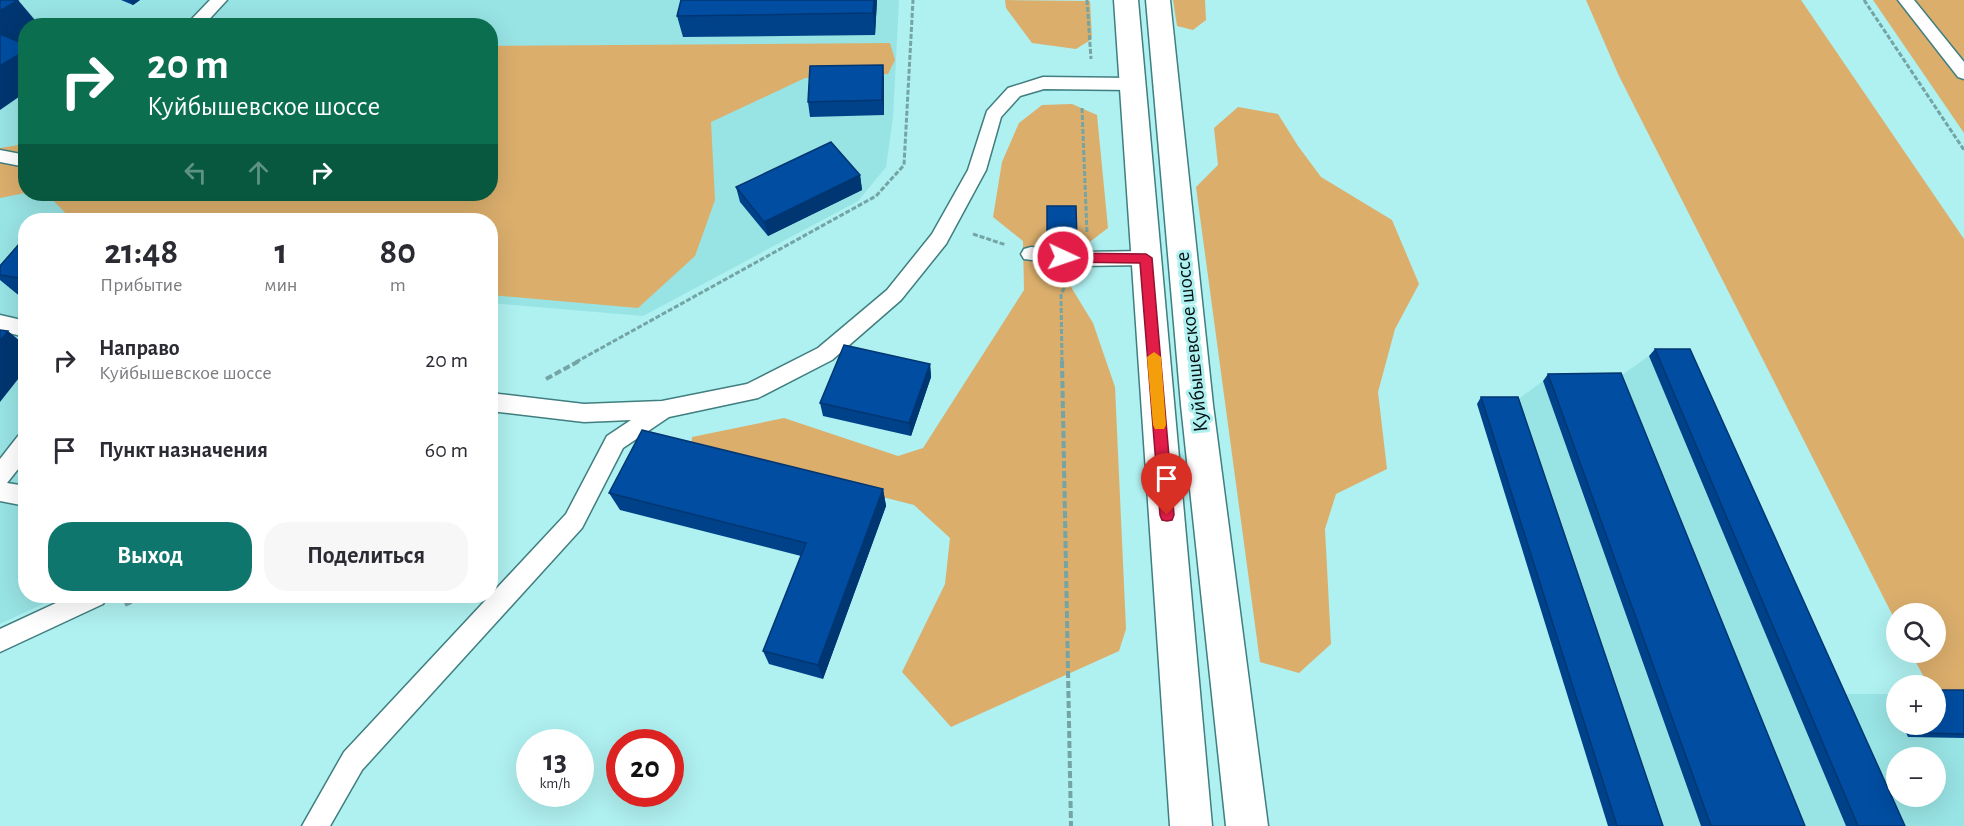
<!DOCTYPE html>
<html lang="ru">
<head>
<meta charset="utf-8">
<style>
  body { margin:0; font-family:"Alegreya Sans",sans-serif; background:#f7f7f7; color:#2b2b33; height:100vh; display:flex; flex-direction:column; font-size:22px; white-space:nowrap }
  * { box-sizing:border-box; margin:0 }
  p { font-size:20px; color:#7c7c81 }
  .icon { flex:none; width:33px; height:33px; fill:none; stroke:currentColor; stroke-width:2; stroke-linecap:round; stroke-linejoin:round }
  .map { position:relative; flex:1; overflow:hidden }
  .sheet { position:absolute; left:18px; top:213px; width:480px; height:390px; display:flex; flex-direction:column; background:#fff; border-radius:24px; box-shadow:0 6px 24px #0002 }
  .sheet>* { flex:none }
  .top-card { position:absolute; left:18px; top:18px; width:480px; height:183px; border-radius:24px; box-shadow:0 6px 24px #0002; background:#0b6e4f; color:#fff; overflow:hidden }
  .fabs { position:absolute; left:1886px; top:603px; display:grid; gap:12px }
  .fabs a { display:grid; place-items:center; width:60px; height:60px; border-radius:50%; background:#fff; box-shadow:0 6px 24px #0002; font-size:30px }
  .speed { position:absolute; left:516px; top:729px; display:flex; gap:12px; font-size:30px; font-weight:700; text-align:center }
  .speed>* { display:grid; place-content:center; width:78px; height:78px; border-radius:50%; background:#fff; box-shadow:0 6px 24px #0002; line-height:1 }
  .speed small { font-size:15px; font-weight:400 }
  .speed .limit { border:9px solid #d22; background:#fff; color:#111 }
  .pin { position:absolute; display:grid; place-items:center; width:51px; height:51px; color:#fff; margin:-62px -26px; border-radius:50% 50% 50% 0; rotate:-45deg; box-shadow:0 0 6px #0007 }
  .pin .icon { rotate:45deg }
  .me { position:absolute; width:66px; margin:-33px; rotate:93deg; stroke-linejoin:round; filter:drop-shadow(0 0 4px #0008) }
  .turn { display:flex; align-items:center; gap:21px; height:126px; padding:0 30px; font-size:27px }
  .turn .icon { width:78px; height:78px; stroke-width:2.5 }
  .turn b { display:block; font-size:42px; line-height:51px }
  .lanes { display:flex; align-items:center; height:57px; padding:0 30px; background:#0003; justify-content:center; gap:30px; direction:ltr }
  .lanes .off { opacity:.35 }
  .eta { display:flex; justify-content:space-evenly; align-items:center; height:102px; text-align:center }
  .eta b { font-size:36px; font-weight:700; line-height:42px }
  .primary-button { display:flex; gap:12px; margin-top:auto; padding:12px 30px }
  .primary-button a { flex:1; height:69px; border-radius:24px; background:#0f766e; color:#fff; font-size:24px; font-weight:700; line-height:69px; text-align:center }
  .primary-button a+a { background:#f7f7f7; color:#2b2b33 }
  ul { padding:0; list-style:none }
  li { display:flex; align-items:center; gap:18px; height:90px; padding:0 30px }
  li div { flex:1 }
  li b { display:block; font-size:22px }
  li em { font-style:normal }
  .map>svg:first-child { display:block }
  .built { fill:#98e3e4; fill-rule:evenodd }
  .green { fill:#dbae6c }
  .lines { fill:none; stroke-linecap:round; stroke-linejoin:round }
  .lane-casing { stroke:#407e7f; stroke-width:3 }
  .primary-casing { stroke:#407e7f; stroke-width:3 }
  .path-far1 { stroke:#74a4a4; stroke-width:3; stroke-dasharray:5 2; stroke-linecap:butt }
  .path { stroke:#74a4a4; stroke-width:4; stroke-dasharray:7 3; stroke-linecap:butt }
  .lane { fill:#fff; fill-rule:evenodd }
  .primary { fill:#fff; fill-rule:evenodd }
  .wall { fill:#00428a }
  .shaded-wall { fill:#003671 }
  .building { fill:#004da1; stroke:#003671; stroke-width:1.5 }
  .route { fill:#e11d48; stroke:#92132f; stroke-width:1.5 }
  .slow { fill:#f59e0b }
  .labels { text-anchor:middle; stroke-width:6; stroke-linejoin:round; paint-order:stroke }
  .street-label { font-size:21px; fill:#000f10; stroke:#aff0f0 }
</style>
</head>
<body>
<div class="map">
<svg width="1964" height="826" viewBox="0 0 1964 826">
  <rect width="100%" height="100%" fill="#aff0f0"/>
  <path class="built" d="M0 0H899L893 117 886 167 858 201 643 316 491 303 490 220H26V596H60L0 624ZM26 26H490V194H26Z
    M1649 356H1684L1834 694H1896V724H1935L1964 695V826H1608L1513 403 1543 381 1615 380ZM1896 758H1935V796H1896Z"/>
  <path class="green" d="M1005 0 1090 1 1092 39 1076 49 1032 43 1006 8Z
    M1173 0H1205L1206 20 1193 30 1177 26Z
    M1586 0H1801L1964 239V695L1935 694V686L1928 685 1911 653 1935 652V614H1896V622L1619 76Z
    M1873 0H1964V133Z
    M890 43 895 60 888 74 805 78 711 122 715 200 695 256 638 308 491 295 490 220H72L47 194H490L491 46Z
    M1072 104 1097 115 1108 228 1079 250 1071 287 1093 323 1115 387 1126 629 1119 651 951 727 902 672 945 584 950 538 914 505 691 448 692 437 784 418 898 456 923 448 1024 290 1023 241 993 217 1002 162 1019 123 1042 105Z
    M1238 107 1278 114 1298 146 1321 177 1392 220 1419 284 1395 329 1378 392 1387 469 1336 494 1325 529 1331 644 1299 673 1260 662 1196 187 1218 165 1214 128Z
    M25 144V193L0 198V148Z"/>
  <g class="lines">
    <g class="lane-casing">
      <path id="lane" d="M210 0H227L203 26H185Z
        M1898 0H1914L1964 62V79L1958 77Z
        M1043 77 1131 78 1137 80 1139 84 1137 88 1131 90 1044 89 1020 96 1001 117 986 170 946 244 901 300 832 360 758 398 669 417 623 448 582 528 362 770 330 826H302L344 752 566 514 607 436 631 420 584 422 490 411V393L584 404 662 401 747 384 818 348 887 290 932 234 968 170 987 111 1008 88Z
        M0 150 26 155V167L0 162Z
        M1031 247 1079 252 1146 251 1153 253 1156 258 1153 263 1146 265 1079 266 1024 259 1021 254 1024 249Z
        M0 315 26 321V337L0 331Z
        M26 433V459L7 483 26 486V506L0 501V459L18 436Z
        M71 596H107L103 604 0 652V629Z"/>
    </g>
    <g class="primary-casing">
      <path id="primary" d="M1114 0H1138L1212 826H1170Z
        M1146 0H1170L1213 405 1268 826H1226L1181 405Z"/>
    </g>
    <path class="path-far1" d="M1087 0 1091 59
      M1864 0 1964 150
      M1082 108 1087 233
      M973 234 1006 245
      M576 362 876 196 904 165 913 0
      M1062 362 1061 294 1066 285"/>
    <path class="path" d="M1062 361 1071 826
      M546 379 579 361
      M125 605 143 596"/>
    <use href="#lane" class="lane"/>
    <use href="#primary" class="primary"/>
  </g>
  <path class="wall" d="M121 0H140L133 5Z
    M681 0H877L875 35 683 37 677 16Z
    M883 65 884 80V115L810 117 808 102Z
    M860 175 862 190 768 236 740 202 736 187Z
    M1047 206 1077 241 1076 249 1047 248Z
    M26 236V299L22 298 0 280V266Z
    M1655 349 1905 826H1846L1649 356Z
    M930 364 931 377 911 436 823 416 820 403Z
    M1548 374 1805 826H1701L1543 381Z
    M1481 397 1663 826H1608L1477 404Z
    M883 489 886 506 823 679 769 664 763 651 801 556 620 510 609 493Z
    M1964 690V738L1908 737 1902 724H1935Z
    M1896 691V711L1888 694Z"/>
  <path class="shaded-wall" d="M18 0 40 26H26V37L3 51 0 48V11Z
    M129 0H140L133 5Z
    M874 0H877L875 35 873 13Z
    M26 50V92L0 110V66Z
    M883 65 884 80V115L882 100Z
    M860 175 862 190 768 236 764 222Z
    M8 331 26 346V369L0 402V341Z
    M930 364 931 377 911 436 909 423Z
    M883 489 886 506 823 679 818 665Z"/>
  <path class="building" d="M0 0H18L0 11Z
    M681 0H874L873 13 677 16Z
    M0 34 26 45V50L0 66Z
    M883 65 882 100 808 102 810 66Z
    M831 142 860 175 764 222 736 187Z
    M1047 206H1076L1077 241H1047Z
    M26 236V279L0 275V266Z
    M0 330 8 331 0 341Z
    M844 345 930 364 909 423 820 403Z
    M1655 349H1690L1905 826H1858Z
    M1621 373 1805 826H1711L1548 374Z
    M1481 397H1518L1663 826H1617Z
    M642 430 883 489 818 665 763 651 806 543 609 493Z
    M1935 690H1964V734L1918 733 1914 724H1935Z"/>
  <path class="route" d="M1063 253 1146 254 1152 258 1174 515 1172 520 1167 521 1162 520 1160 515 1140 263 1063 262 1056 257Z"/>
  <path class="slow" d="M1154 352 1161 357 1166 425 1164 429H1155L1153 425 1147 357Z"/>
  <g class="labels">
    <g class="street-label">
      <text transform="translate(1191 342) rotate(-96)" y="7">Куйбышевское шоссе</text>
    </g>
  </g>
</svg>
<div class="fabs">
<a><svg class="icon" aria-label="search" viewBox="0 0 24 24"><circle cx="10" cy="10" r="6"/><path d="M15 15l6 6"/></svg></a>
<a>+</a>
<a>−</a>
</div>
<div class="speed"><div>13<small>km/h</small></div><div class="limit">20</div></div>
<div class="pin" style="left:1167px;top:515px;background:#d93025"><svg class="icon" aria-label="arrive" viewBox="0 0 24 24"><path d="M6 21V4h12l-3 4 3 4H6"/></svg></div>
<svg class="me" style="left:1063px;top:257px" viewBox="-20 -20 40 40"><circle r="17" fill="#e11d48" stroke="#fff" stroke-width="3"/><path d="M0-11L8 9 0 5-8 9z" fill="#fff"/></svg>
<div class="top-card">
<div class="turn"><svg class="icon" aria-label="right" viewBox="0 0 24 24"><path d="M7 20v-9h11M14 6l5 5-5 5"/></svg><div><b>20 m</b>Куйбышевское шоссе</div></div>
<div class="lanes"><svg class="icon off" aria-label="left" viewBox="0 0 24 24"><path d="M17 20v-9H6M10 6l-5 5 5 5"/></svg><svg class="icon off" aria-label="ahead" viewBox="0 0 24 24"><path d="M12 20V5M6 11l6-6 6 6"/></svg><svg class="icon" aria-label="right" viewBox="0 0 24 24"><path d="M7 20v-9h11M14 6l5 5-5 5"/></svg></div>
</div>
<section class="sheet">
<div class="eta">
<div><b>21:48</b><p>Прибытие</p></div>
<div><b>1</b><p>мин</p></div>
<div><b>80</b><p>m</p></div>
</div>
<ul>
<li><svg class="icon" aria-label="right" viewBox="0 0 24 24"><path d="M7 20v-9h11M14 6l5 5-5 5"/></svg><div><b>Направо</b><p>Куйбышевское шоссе</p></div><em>20 m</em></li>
<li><svg class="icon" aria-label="arrive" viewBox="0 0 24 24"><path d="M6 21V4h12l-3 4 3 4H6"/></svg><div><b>Пункт назначения</b></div><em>60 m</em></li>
</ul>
<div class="primary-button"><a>Выход</a><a>Поделиться</a></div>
</section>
</div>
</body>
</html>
